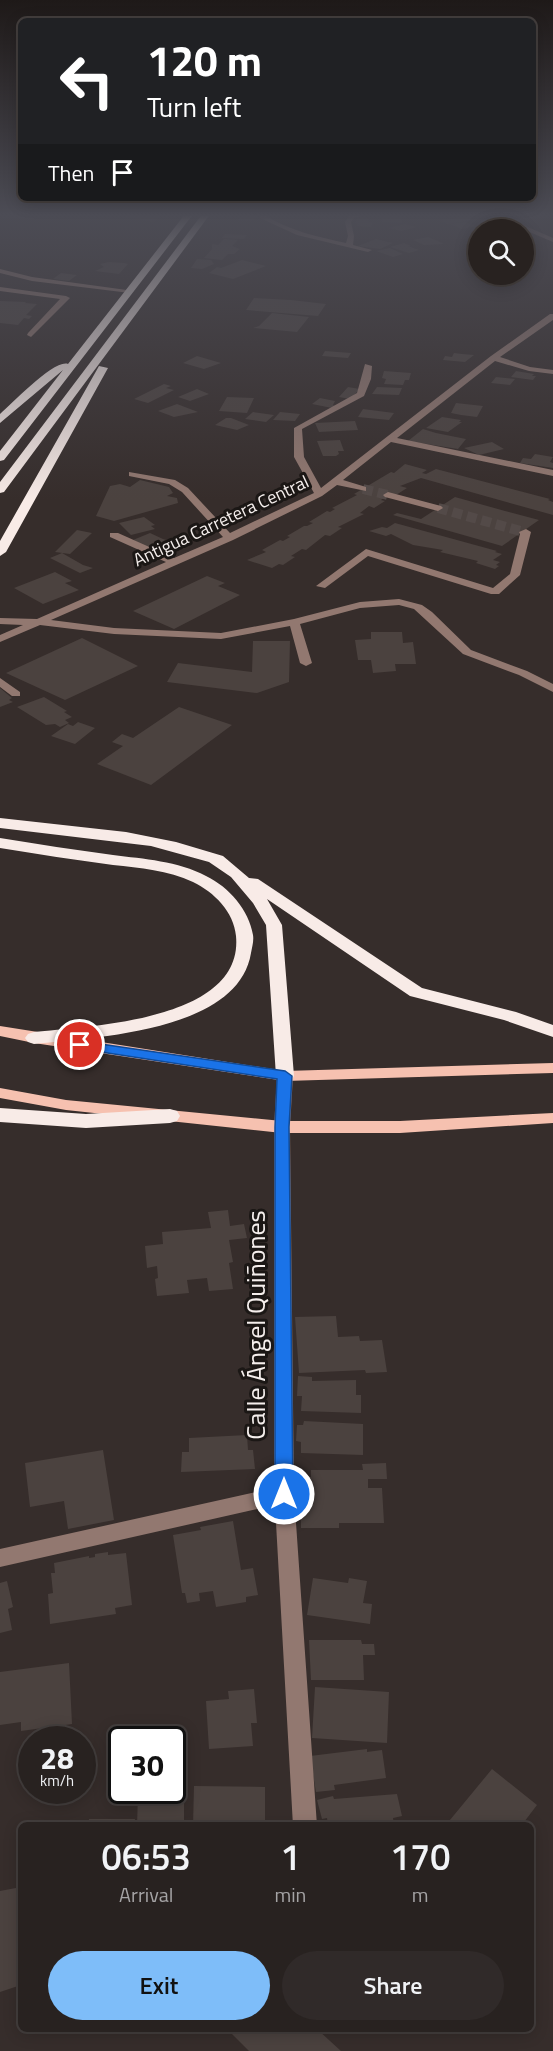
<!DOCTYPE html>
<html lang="en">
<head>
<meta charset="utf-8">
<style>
  body { margin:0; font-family:"Titillium Web",sans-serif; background:#302a29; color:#f1f3f6; height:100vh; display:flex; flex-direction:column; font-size:22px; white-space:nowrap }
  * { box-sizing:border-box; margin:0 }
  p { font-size:20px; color:#a5a4a5 }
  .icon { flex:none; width:33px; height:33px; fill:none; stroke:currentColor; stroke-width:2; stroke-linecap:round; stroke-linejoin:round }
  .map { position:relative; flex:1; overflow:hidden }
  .side { position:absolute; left:18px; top:1822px; width:516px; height:210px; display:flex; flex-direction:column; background:#282220; border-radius:9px; box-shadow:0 3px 15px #0003,0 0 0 2px #443f3e }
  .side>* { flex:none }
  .hud { position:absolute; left:18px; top:18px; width:518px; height:183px; border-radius:9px; box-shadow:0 3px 15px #0003,0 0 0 2px #443f3e; background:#202124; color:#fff; overflow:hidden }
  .buttons { position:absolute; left:468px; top:219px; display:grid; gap:12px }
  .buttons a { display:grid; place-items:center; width:66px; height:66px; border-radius:50%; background:#282220; box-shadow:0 3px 15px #0003,0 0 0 2px #443f3e; font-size:30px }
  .speed { position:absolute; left:18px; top:1726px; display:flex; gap:12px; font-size:30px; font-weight:700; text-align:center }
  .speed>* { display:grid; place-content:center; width:78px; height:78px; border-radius:50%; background:#282220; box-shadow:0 3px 15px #0003,0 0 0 2px #443f3e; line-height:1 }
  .speed small { font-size:15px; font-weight:400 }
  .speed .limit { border:3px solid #111; border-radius:9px; background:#fff; color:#111 }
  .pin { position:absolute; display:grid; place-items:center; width:51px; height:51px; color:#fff; margin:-26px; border:3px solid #fff; border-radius:50%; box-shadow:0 2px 6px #0007 }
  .me { position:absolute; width:66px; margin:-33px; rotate:0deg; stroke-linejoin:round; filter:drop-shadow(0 0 4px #0008) }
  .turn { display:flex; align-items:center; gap:21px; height:126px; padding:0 30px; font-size:27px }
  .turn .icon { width:78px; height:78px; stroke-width:2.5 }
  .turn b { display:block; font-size:42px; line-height:51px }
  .then { display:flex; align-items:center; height:57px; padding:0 30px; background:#0003; gap:12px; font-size:22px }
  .eta { display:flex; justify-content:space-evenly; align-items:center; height:102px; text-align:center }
  .eta b { font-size:36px; font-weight:600; line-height:42px }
  .action { display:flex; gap:12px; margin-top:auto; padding:12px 30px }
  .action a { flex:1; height:69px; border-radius:36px; background:#7ebdf9; color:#111; font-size:24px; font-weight:600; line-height:69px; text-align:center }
  .action a+a { background:#302a29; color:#f1f3f6 }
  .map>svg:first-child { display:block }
  .building { fill:#4b423f }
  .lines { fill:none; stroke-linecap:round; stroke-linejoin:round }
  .minor-tunnel { stroke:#534a48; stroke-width:10; stroke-dasharray:10 5; stroke-linecap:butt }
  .minor { fill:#927870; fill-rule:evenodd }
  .major { fill:#f6c1b0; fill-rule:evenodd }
  .highway { fill:#f8ebe7; fill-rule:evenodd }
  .route { fill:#1a73e8; stroke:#114b97; stroke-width:1.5 }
  .labels { text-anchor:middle; stroke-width:6; stroke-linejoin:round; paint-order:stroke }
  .far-street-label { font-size:18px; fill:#f5efed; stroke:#1b1715 }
  .near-street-label { font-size:26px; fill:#f5efed; stroke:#1b1715 }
</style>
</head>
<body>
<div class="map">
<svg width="553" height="2051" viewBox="0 0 553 2051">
  <rect width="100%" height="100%" fill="#362d2b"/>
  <path class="building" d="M107 213H162L153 222Z
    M244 214H259V216L251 221 238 220Z
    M382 216H401L402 223 382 222Z
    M467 217 472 220 447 224 439 220Z
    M357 218H369L368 222H373L371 227 357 226 358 224 355 223Z
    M489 219 498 223 505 226 490 230 476 228 487 225 478 222Z
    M465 222 476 226 462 229 450 224Z
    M405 224 417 227 401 231 389 228Z
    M225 234 247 235 244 239 222 238Z
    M428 237 440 242 444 244 424 245 413 240Z
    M224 239 238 240 232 246 240 249 234 254H228L222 260 204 258 212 249V244L218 245Z
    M376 239 393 243 380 249 358 246Z
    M404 243 411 246H408L419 250 409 253 390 247Z
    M390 248 403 254 393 257 376 251Z
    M197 259 211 260 214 264 202 269 191 268Z
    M242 260 266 266 233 279 209 273 217 267 221 268Z
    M109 262 124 263 128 264 119 274 95 271 104 267 100 264Z
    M61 273 77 275 69 281 53 279Z
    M254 298 291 300 326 304 318 316 246 310Z
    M0 301 26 302 25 303 37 304 26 315 32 316 29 319 24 318 18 325 0 323Z
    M272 313 309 317 297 332 253 328 259 326Z
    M325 351 351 353 348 358 322 356Z
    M454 353 462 354 474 355 465 362 443 360 445 356 452 357Z
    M197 356 221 363 204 369 183 363Z
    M384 371 411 373 409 380H405L403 385 384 384 386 379 382 378Z
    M516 371 534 374 532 376H536L533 380 511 377Z
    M496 377 515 379 510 385 491 383Z
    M164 384 171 386 166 388 174 390 148 403 134 399Z
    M348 387 360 389 350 399 339 397Z
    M377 387 402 388 399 395 372 394Z
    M197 389 209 394 190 401 178 397Z
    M227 397 254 398 247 413 219 411Z
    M320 398 335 401 333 405 335 406 332 408 312 404Z
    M456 403 483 406 477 417 461 415 451 413Z
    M177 404 198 412 174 417 158 411Z
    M363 409 394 413 389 420 358 417Z
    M253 412 274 415 266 422 245 419Z
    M280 412 300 414 295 421 273 420Z
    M442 417 461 420 459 422H462L448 432 426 428Z
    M226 418H231L249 425 237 430 215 425Z
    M355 421 358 430 319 432 315 423Z
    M423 429 436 433 466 439 458 449 408 441Z
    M340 440 344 451H338L339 454 336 456H323L317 441Z
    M492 442 504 449 479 455 464 448Z
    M535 454 553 457 550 462 553 463V468L520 463 523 458 531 459Z
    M405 464 427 470 422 473 426 474 436 469 550 499 548 500 553 502V515L421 478 400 486 407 488 396 495 389 494 381 500 385 501 374 508 369 506 360 513 364 514 338 527 342 528 330 536 325 535 306 550 302 549 291 556 295 557 283 565 279 564 272 568 247 560 266 552 262 550 280 540 283 541 290 537 287 536 304 526H307L313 523 309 522 327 511 330 512 335 509 332 508 357 495 354 494 391 472 394 473Z
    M140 480 169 487 173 493 167 496 177 498 178 503 114 521 96 516 110 486 120 484 130 487Z
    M455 497 505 511 539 520 502 546 393 515 397 513 421 519Z
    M144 517 155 525 151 526 155 529 131 535 119 523Z
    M395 523 497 551 495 552 502 554 493 560 500 562 496 565 499 566 495 569 476 563 478 561 440 552 443 550 413 545 391 534 386 536 369 531 382 527 387 528Z
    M77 530 92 533 70 554 55 552Z
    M150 533 163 539 176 543 159 550 151 549 133 540Z
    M62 553 83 565 93 568 80 573 50 558Z
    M55 572 72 581 65 583 79 590 43 604 14 588Z
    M207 576 225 583 218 586 240 595 174 629 133 611Z
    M371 632H402L403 643 413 642 416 664H395L396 671 373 673 371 660H358L355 640 371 639Z
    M82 638 138 666 65 700 6 673Z
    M253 641H290L289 682 257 693 167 682 178 663 252 672Z
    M0 688 12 698 9 700 13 702 0 707Z
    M44 697 67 711 64 712 72 717 65 720 69 723 60 727 55 724 46 725 17 707Z
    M179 707 232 725 151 785 97 764 123 746 112 742 122 734 133 738Z
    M78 722 95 728 75 744 51 736 68 724 73 726Z
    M228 1210 230 1226 244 1224 247 1238 229 1240 233 1262 229 1263 233 1289 209 1291 207 1278 187 1280 189 1293 157 1296 155 1279 158 1278 157 1266 147 1268 145 1246 163 1244 162 1232 211 1228 208 1212Z
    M336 1316 338 1337 359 1336 360 1341 382 1340 387 1372 366 1373 365 1370 299 1373 295 1317Z
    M298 1376 312 1377V1381L356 1380V1395H361V1413L301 1411 302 1396H297Z
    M304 1421 363 1424V1455L301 1453V1442L296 1441 297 1425H303Z
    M247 1435 248 1450H253L255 1469 181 1472 182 1452H189V1438Z
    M103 1450 114 1520 68 1529 64 1501 30 1507 25 1463Z
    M386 1463 387 1479H368V1488H382L384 1523H339V1528H301L300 1477H311V1470H363L362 1464Z
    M233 1521 241 1570 253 1568 258 1595 246 1597V1602L216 1607 213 1591 199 1593 200 1601 187 1603 185 1593H182L173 1535 201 1530 200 1527Z
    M108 1552V1555L126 1553 132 1605 115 1608 116 1614 50 1624 48 1594 53 1593 51 1573H55L54 1563 89 1556V1558L95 1557V1554Z
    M313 1578 348 1583 349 1578 367 1581 363 1603 372 1604 370 1624 307 1615Z
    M7 1581 13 1607 8 1609 12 1630 0 1633V1583Z
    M309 1640H361L362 1644H374L375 1655H363L364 1680H311Z
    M69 1663 72 1724 21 1731V1722L0 1725V1672Z
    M315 1687 389 1692 387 1743 312 1738Z
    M254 1689 257 1723H251L253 1746 209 1749 206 1701 229 1699 228 1691Z
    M367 1749V1752L382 1750 386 1778 334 1785 335 1790 316 1792 310 1756Z
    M492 1769 537 1805 521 1826H445Z
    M194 1786 265 1787V1822H251V1826H193Z
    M184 1791V1826H137L138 1794Z
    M397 1794 402 1816 393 1818 394 1824 378 1826H328L327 1818 322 1819 317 1800 333 1796 334 1799Z
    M89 1819H135L134 1826H88Z
    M21 1887V1985L0 1992V1891Z
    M228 2030H318L341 2051H249Z"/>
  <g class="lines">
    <path class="minor-tunnel" d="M363 489 388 495
      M438 508 524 532"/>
    <path class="minor" d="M260 213H266V216C291 231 318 237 346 243L348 236 345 222 350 215 376 213 354 218 351 222 354 236 353 245 372 250 368 252 297 235 260 218Z
      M485 213H495L553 238V242Z
      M0 269 32 277 134 291 130 293 32 281 0 273Z
      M0 287 66 296 70 298 31 337 27 335 28 333 60 299 0 291Z
      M550 314H553V320L500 357 530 367 553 370V374L529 371 495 361 397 438 553 470V476L391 442 343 480 366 487V491L337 485 322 496 233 540 51 620 114 628 221 633 294 619 360 602 399 599 422 605 432 612 471 650 527 671 553 684V692L519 675 463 654 414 609 399 605 360 608 300 624 312 663 306 666 300 663 290 626 221 639 114 634 40 625 0 642V635L23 625 0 624V618L37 619 166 562 110 537V533H118L174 558 223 537 182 492 169 484 129 476V472L175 480 188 488 230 533 314 493 294 457V428L357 393 365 364 372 366 371 379 364 396 302 429 304 457 321 488 491 356Z
      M388 492 441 506 443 508 438 511 385 497 383 495Z
      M526 529 531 532 520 575 499 594H491L368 556 325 588 316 586 366 549 493 588 510 574 520 534 519 532Z
      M0 678 20 692V696H12L0 687Z
      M285 1071 293 1076 290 1127 294 1494 317 1826H293L275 1505 0 1567V1549L274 1488V1127L277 1076Z"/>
    <path class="major" d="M0 1026 285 1071 553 1063V1073L285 1081 34 1043 0 1036Z
      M0 1088 66 1100 282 1121H400L553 1113V1123L400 1133H282L66 1110 0 1098Z"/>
    <path class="highway" d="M186 213H194L4 460 0 461V451L63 370 0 423V414C12 404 54 359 68 364Z
      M203 213H211L4 492 0 493V482Z
      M99 366 108 368 6 552 0 556V541Z
      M0 818 126 832 176 842 223 856 249 878 258 879 422 988 516 1012 553 1025V1037L504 1020 410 996 267 899 282 925 294 1076 292 1080 285 1082 278 1080 276 1076 266 925 253 903 231 877 209 862 151 846 0 828Z
      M0 838C38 844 75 850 113 855 144 859 178 861 206 876 229 887 249 910 253 935 254 941 252 947 251 953 238 1032 96 1037 34 1044L28 1042 25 1038 28 1034 34 1032C90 1026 244 1021 236 936 234 912 214 892 193 882 168 870 140 868 113 865 75 860 38 854 0 848Z
      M0 1108 86 1114 170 1109 177 1111 180 1116 177 1121 170 1123 86 1128 0 1122Z"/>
  </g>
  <linearGradient id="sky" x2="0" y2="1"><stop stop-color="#1e1918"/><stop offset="0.43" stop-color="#4c4c55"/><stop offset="1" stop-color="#4c4c55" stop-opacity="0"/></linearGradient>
  <rect width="553" height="500" fill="url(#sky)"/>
  <path class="route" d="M80 1041 285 1071 292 1076 289 1127 293 1494 291 1500 284 1502 278 1500 275 1494V1127L277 1079 75 1048 73 1045 75 1042Z"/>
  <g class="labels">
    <g class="far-street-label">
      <text transform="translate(221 521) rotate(-25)" y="6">Antigua Carretera Central</text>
    </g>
    <g class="near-street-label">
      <text transform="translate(256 1325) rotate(-90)" y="9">Calle Ángel Quiñones</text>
    </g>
  </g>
</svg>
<div class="buttons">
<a><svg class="icon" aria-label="search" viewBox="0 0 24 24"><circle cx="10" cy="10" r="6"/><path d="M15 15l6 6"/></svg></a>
</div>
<div class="speed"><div>28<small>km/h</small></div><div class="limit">30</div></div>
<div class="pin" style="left:80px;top:1045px;background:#d93025"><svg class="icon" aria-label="arrive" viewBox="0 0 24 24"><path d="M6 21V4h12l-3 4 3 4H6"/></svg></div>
<svg class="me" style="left:284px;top:1494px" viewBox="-20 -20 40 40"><circle r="17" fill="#1a73e8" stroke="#fff" stroke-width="3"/><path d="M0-11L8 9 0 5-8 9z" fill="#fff"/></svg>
<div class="hud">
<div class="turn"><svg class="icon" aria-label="left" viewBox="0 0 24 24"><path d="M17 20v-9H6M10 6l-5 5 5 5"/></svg><div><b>120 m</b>Turn left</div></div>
<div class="then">Then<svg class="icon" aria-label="arrive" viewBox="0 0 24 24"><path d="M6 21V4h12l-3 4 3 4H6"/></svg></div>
</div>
<section class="side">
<div class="eta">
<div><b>06:53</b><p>Arrival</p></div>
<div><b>1</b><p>min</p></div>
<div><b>170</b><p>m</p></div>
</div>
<div class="action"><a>Exit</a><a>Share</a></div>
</section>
</div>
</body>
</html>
